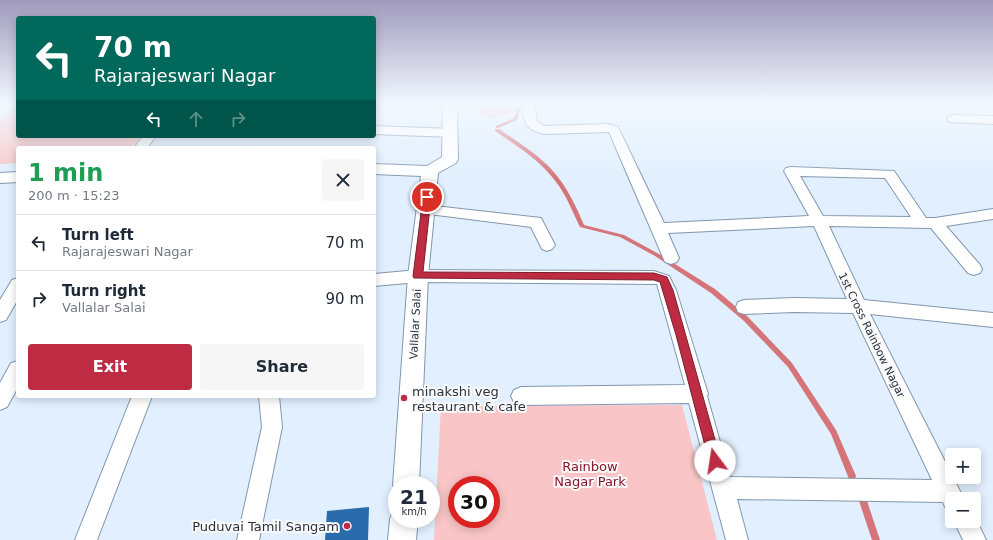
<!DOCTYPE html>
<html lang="en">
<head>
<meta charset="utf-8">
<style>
  body { margin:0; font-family:"DejaVu Sans",sans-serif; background:#f6f6f7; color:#1f2937; height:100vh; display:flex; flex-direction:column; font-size:15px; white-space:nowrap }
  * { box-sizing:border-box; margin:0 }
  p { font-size:13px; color:#747a83 }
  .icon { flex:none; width:22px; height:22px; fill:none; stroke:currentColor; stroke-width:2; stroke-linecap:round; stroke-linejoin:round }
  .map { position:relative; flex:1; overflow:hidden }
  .side { position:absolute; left:16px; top:146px; width:360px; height:252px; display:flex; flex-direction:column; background:#fff; border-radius:4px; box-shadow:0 2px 10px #0003 }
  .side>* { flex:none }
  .top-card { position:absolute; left:16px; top:16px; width:360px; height:122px; border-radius:4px; box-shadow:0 2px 10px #0003; background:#00695c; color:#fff; overflow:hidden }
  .tools { position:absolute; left:945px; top:448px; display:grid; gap:8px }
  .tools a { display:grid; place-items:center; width:36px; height:36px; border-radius:4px; background:#fff; box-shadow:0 2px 10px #0003; font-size:20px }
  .speed { position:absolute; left:388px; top:476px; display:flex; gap:8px; font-size:20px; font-weight:700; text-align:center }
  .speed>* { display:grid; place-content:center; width:52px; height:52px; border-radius:50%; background:#fff; box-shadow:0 2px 10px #0003; line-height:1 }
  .speed small { font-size:10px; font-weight:400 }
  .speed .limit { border:6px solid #d22; background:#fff; color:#111 }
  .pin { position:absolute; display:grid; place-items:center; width:34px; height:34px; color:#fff; margin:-17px; border:2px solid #fff; border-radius:50%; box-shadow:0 1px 4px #0007 }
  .me { position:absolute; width:44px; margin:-22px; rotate:346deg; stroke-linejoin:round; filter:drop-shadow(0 0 3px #0008) }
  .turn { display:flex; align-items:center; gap:14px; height:84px; padding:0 12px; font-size:18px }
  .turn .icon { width:52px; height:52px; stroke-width:2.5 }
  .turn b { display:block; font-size:28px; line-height:34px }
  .lanes { display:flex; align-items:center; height:38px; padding:0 12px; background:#0003; justify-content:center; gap:20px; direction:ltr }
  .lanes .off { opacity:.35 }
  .round { display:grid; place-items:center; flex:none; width:42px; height:42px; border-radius:4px; background:#f6f6f7 }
  .summary { display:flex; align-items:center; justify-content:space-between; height:68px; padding:0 12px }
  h1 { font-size:24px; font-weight:800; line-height:30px; color:#1e9e55 }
  .button { display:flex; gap:8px; margin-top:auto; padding:8px 12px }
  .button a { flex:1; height:46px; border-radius:4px; background:#bd2c43; color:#fff; font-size:16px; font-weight:800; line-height:46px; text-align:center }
  .button a+a { background:#f6f6f7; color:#1f2937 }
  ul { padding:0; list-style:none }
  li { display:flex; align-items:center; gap:12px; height:56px; padding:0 12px; border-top:1px solid #e0e1e3 }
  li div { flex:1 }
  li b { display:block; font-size:15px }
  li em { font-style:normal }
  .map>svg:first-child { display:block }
  .green { fill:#f9c5c6; fill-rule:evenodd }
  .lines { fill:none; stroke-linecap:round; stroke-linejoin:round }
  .stream { fill:#d57479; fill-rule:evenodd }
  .building { fill:#2a6bac }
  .minor-casing { stroke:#8297af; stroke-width:2 }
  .tertiary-casing { stroke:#8297af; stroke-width:2 }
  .minor { fill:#fff; fill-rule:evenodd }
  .tertiary { fill:#fff; fill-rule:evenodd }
  .route { fill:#bd2c43; stroke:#7b1d2c }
  .poi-dot { fill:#bd2c43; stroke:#fafafa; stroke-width:1.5 }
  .labels { text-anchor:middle; stroke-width:4; stroke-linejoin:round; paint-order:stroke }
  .street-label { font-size:11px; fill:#2a333d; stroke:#fafafa }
  .near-poi-label { font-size:13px; fill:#2a333d; stroke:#fafafa; text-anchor:start }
  .near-park-label { font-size:13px; fill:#8b142b; stroke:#fafafa }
</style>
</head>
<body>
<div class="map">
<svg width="993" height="540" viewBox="0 0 993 540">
  <rect width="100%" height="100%" fill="#e1effe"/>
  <path class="green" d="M15 103H18V136H142L130 148H18V163L0 164V120Z
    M468 103H515L514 111C493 121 484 122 468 103Z
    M682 405 717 540H434L441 406ZM457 485H491V519H457Z"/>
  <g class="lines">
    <path class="stream" d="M518 103H522L517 120 498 128H496V126L514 118Z
      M495 129H499C517 142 538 154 553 171 567 187 576 206 584 225L624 235 659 254 715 289 748 317 792 363 836 430 856 476 855 479 852 480 849 479 831 434 788 367 744 321 711 293 655 256 620 237 580 227C573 213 568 199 559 186 543 162 519 147 495 131Z
      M862 494 865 495 880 540H872L858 498 859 495Z"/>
  </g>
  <path class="building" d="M369 507 368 540H325L327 511Z"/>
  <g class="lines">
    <g class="minor-casing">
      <path id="minor" d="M522 103H534L537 121 544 126 608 124 618 127 664 223 809 216 784 171 786 168 791 167 894 171 926 218H935L993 209V219L946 226 980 265 982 269 980 273 974 275 968 273 931 228 829 226 864 300 993 313V327L870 314 964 499H952V510L945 507 943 502 737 499 748 540H726L689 403 521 405 514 402 511 396 514 390 521 387 685 385 657 284 418 282 374 286V274L418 270 654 271 669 276 676 290 708 394 707 396 730 477 932 480 853 313 794 312 744 314 738 312 736 307 738 302 744 300 794 298 847 299 814 226 668 233 679 258 677 262 671 264 665 262 609 132 544 134C524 129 524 122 522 103ZM800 176 885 178 911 217 823 216Z
        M953 115 993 116V124L949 122 947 119 949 116Z
        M374 126 451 129 455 130 457 133 455 136 451 137 374 134Z
        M143 136H156L147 148H134Z
        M426 205 541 218 555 245 552 249 547 251 542 249 531 227 421 213 419 210 421 207Z
        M18 278V299L6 320 0 322V300L12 280Z
        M18 361V387L7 407 0 410V383L11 363Z
        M132 396H152L97 540H75Z
        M259 396H279L282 427 259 540H237L262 427Z
        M974 515 986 540H963L954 521H974Z"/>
    </g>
    <g class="tertiary-casing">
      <path id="tertiary" d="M443 103H457L458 159 456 163 438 173 428 276 419 485H397V495L393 485 408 276 421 176 374 174V164L427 166 442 157Z
        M18 172V182L0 183V173Z
        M397 508V519H418L416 540H388L390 519 394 509Z"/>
    </g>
    <use href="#minor" class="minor"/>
    <use href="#tertiary" class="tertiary"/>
  </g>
  <linearGradient id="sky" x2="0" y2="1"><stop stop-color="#a09abc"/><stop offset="0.58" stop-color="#f2f8ff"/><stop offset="1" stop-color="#f2f8ff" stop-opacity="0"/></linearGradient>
  <rect width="993" height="179" fill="url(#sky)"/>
  <path class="route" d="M427 194 431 197 423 272 654 273 667 277 673 290 721 461 719 466 715 467 711 466 709 461 676 335 660 282 654 280 414 278 413 276 423 197Z"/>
  <g class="poi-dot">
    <circle cx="404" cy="398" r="4"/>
    <circle cx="347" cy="526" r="4"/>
  </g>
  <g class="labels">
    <g class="street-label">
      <text transform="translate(415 324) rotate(-87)" y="4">Vallalar Salai</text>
      <text transform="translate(872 335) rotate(64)" y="4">1st Cross Rainbow Nagar</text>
    </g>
    <g class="near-poi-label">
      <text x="412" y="396">minakshi veg<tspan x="412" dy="15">restaurant &amp; cafe</tspan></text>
      <text x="339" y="531" text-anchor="end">Puduvai Tamil Sangam</text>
    </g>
    <g class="near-park-label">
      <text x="590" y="471">Rainbow<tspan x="590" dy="15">Nagar Park</tspan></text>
    </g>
  </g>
</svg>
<div class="tools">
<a>+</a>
<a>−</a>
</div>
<div class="speed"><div>21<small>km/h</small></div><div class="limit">30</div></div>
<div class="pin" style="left:427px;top:197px;background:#d93025"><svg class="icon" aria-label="arrive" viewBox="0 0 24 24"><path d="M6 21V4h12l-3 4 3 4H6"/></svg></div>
<svg class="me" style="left:715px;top:461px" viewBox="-20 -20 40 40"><circle r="19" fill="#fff"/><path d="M0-13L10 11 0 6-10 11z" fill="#bd2c43"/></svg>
<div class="top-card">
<div class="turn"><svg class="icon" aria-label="left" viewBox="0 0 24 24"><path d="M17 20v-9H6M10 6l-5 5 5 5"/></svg><div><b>70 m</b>Rajarajeswari Nagar</div></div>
<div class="lanes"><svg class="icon" aria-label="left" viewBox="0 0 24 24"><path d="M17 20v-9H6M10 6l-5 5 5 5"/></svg><svg class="icon off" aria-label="ahead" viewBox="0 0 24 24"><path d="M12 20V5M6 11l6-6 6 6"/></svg><svg class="icon off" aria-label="right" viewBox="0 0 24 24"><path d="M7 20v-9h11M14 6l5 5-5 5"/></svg></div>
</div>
<section class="side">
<div class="summary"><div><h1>1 min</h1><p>200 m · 15:23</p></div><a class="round"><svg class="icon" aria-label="close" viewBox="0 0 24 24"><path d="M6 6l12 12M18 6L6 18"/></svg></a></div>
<ul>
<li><svg class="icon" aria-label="left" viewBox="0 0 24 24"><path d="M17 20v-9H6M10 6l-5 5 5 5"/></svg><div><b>Turn left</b><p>Rajarajeswari Nagar</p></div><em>70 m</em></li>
<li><svg class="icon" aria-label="right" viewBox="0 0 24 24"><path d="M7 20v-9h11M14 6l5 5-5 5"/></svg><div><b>Turn right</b><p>Vallalar Salai</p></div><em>90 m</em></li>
</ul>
<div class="button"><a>Exit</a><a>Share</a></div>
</section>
</div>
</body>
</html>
